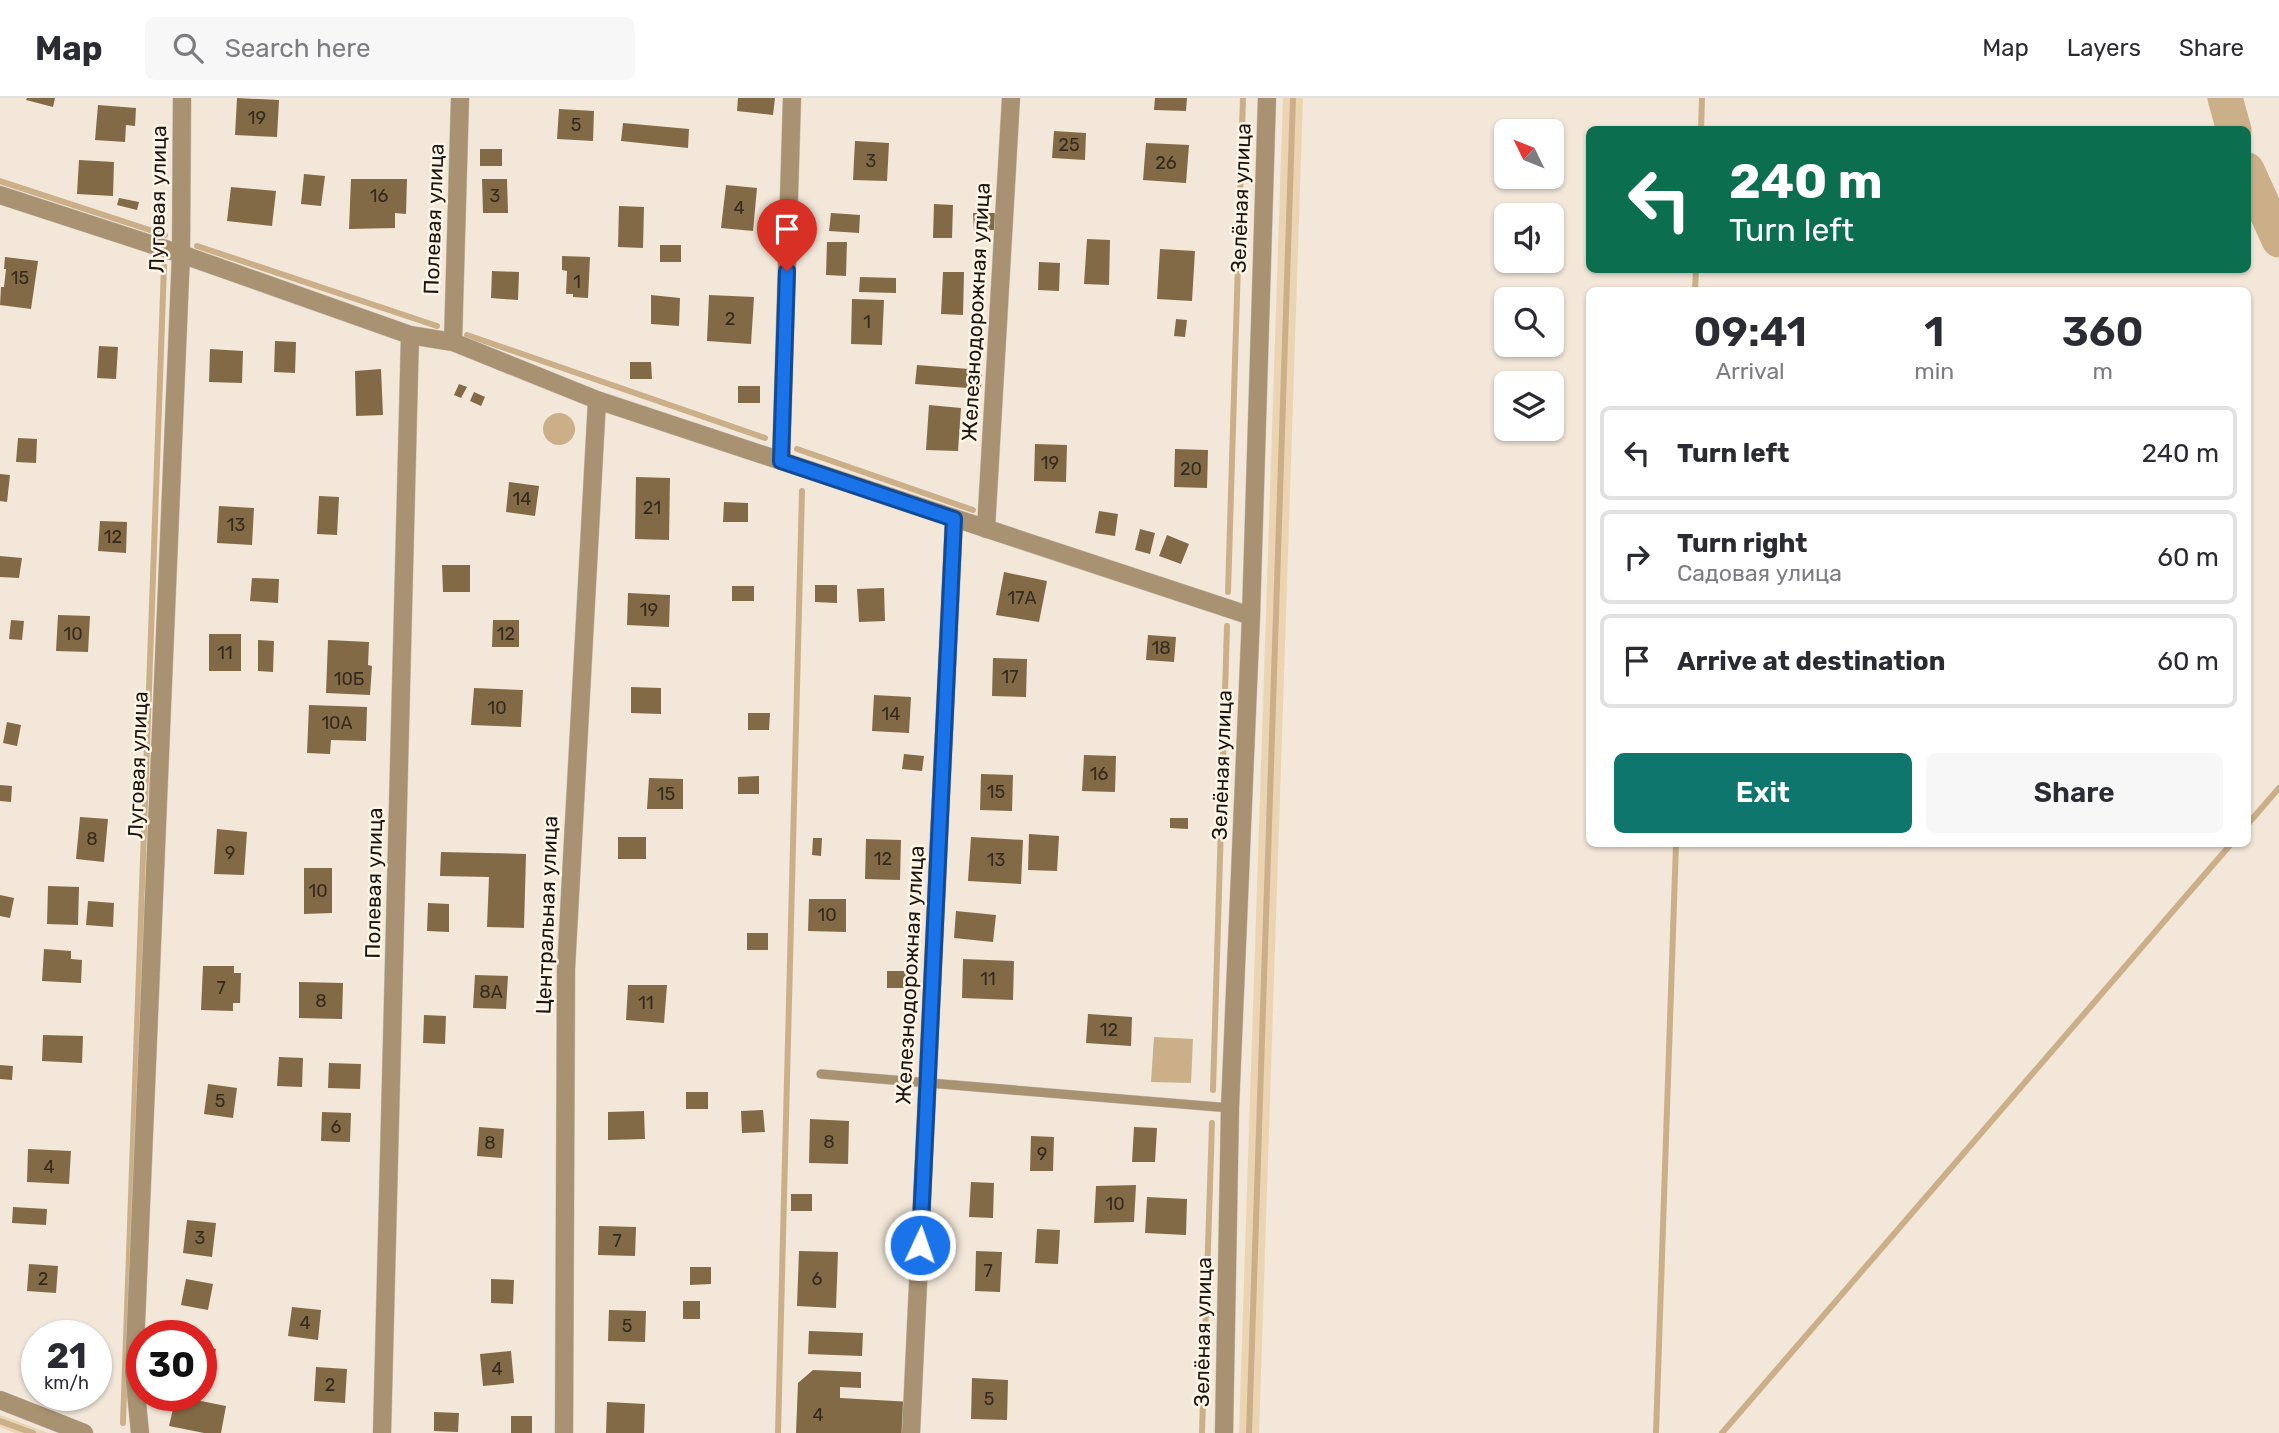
<!DOCTYPE html>
<html lang="en">
<head>
<meta charset="utf-8">
<style>
  body { margin:0; font-family:Rubik,sans-serif; background:#f7f7f7; color:#2b2b33; height:100vh; display:flex; flex-direction:column; font-size:26px; white-space:nowrap }
  * { box-sizing:border-box; margin:0 }
  p { font-size:23px; color:#7c7c81 }
  .icon { flex:none; width:38px; height:38px; fill:none; stroke:currentColor; stroke-width:2; stroke-linecap:round; stroke-linejoin:round }
  .map { position:relative; flex:1; overflow:hidden }
  .side { position:absolute; left:1586px; top:189px; width:665px; height:560px; display:flex; flex-direction:column; background:#fff; border-radius:10px; box-shadow:0 2px 5px #0004 }
  .side>* { flex:none }
  .top-card { position:absolute; left:1586px; top:28px; width:665px; height:147px; border-radius:10px; box-shadow:0 2px 5px #0004; background:#0b6e4f; color:#fff; overflow:hidden }
  .needle { width:46px; rotate:313deg }
  .tools { position:absolute; left:1494px; top:21px; display:grid; gap:14px }
  .tools a { display:grid; place-items:center; width:70px; height:70px; border-radius:10px; background:#fff; box-shadow:0 2px 5px #0004; font-size:35px }
  .speed { position:absolute; left:21px; top:1222px; display:flex; gap:14px; font-size:35px; font-weight:700; text-align:center }
  .speed>* { display:grid; place-content:center; width:91px; height:91px; border-radius:50%; background:#fff; box-shadow:0 2px 5px #0004; line-height:1 }
  .speed small { font-size:18px; font-weight:400 }
  .speed .limit { border:10px solid #d22; background:#fff; color:#111 }
  .pin { position:absolute; display:grid; place-items:center; width:60px; height:60px; color:#fff; margin:-72px -30px; border-radius:50% 50% 50% 0; rotate:-45deg; box-shadow:0 0 7px #0007 }
  .pin .icon { rotate:45deg }
  .me { position:absolute; width:77px; margin:-38px; rotate:3deg; stroke-linejoin:round; filter:drop-shadow(0 0 5px #0008) }
  .turn { display:flex; align-items:center; gap:24px; height:147px; padding:0 28px; font-size:32px }
  .turn .icon { width:91px; height:91px; stroke-width:2.5 }
  .turn b { display:block; font-size:49px; line-height:60px }
  .eta { display:flex; justify-content:space-evenly; align-items:center; height:119px; text-align:center }
  .eta b { font-size:42px; font-weight:600; line-height:49px }
  .button { display:flex; gap:14px; margin-top:auto; padding:14px 28px }
  .button a { flex:1; height:80px; border-radius:10px; background:#0f766e; color:#fff; font-size:28px; font-weight:600; line-height:80px; text-align:center }
  .button a+a { background:#f7f7f7; color:#2b2b33 }
  ul { padding:0; list-style:none }
  li { display:flex; align-items:center; gap:21px; height:94px; margin:0 14px 10px; padding:0 14px; border:4px solid #e1e1e2; border-radius:10px }
  li div { flex:1 }
  li b { display:block; font-size:26px }
  li em { font-style:normal }
  header { display:flex; align-items:center; gap:42px; box-sizing:border-box; height:98px; padding:0 35px; background:#fff; border-bottom:2px solid #e1e1e2 }
  header strong { font-size:33px }
  nav { display:flex; gap:38px; margin-inline-start:auto; font-size:24px }
  .search { width:490px; height:63px; background:#f7f7f7; display:flex; align-items:center; gap:18px; box-sizing:border-box; padding:0 24px; border-radius:10px; color:#7c7c81; font-size:26px }
  .map>svg:first-child { display:block }
  .green { fill:#ebd4b2 }
  .water { fill:#caaf89 }
  .lines { fill:none; stroke-linecap:round; stroke-linejoin:round }
  .stream { stroke:#caaf89; stroke-width:6 }
  .river { stroke:#caaf89; stroke-width:35 }
  .building { fill:#836a46 }
  .lane-casing { stroke:#cfc5b9; stroke-width:10 }
  .street-casing { stroke:#cfc5b9; stroke-width:19 }
  .lane { stroke:#a99271; stroke-width:9 }
  .street { stroke:#a99271; stroke-width:18 }
  .route-casing { stroke:#114b97; stroke-width:18 }
  .route { stroke:#1a73e8; stroke-width:12 }
  .labels { text-anchor:middle; stroke-width:5; stroke-linejoin:round; paint-order:stroke }
  .number-label { font-size:18px; fill:#342a1e }
  .street-label { font-size:21px; fill:#191510; stroke:#fff4e6 }
</style>
</head>
<body>
<header>
<strong>Map</strong>
<div class="search"><svg class="icon" aria-label="search" viewBox="0 0 24 24"><circle cx="10" cy="10" r="6"/><path d="M15 15l6 6"/></svg>Search here</div>
<nav><a>Map</a><a>Layers</a><a>Share</a></nav>
</header>
<div class="map">
<svg width="2279" height="1335" viewBox="0 0 2279 1335">
  <rect width="100%" height="100%" fill="#f2e7d9"/>
  <path class="green" d="M1283 0H1303L1259 1335H1239Z
    M0 1317 48 1335H15L0 1329Z"/>
  <path class="water" d="M543 331a16 16 0 1 1 32 0a16 16 0 1 1-32 0Z
    M1154 939 1193 941 1191 985 1151 984Z"/>
  <g class="lines">
    <path class="stream" d="M1701 32 1702 0
      M0 83 165 137
      M197 148 437 228
      M1695 192 1696 172
      M467 237 765 340
      M797 351 973 412
      M1228 494 1243 0
      M2247 727 2279 690
      M1213 992 1227 528
      M0 1323 33 1335
      M123 1325 164 168
      M778 1335 802 393
      M1202 1335 1212 1025
      M1249 1335 1293 0
      M1656 1335 1676 746
      M1722 1335 2231 746"/>
    <path class="river" d="M2225 0 2234 32
      M2247 72 2279 142"/>
  </g>
  <path class="building" d="M27 0H55L53 9 26 2Z
    M237 0 279 2 277 39 235 37Z
    M738 0H775L773 17 737 13Z
    M1155 0H1187L1186 13 1154 12Z
    M98 7 136 10 135 28 126 27 125 44 95 42Z
    M559 11 594 13 593 43 557 41Z
    M623 25 689 31 688 50 621 43Z
    M1054 33 1086 35 1085 62 1052 60Z
    M855 43 889 45 887 83 853 82Z
    M1146 45 1189 47 1186 85 1143 82Z
    M480 51H502V68H480Z
    M79 62 114 64 113 98 77 96Z
    M304 76 325 78 321 108 301 106Z
    M351 81H407L406 116 395 115V130L349 131Z
    M482 81H507L508 115H483Z
    M726 87 757 90 753 133 721 130Z
    M231 89 276 93 272 128 227 123Z
    M119 100 139 104 137 112 117 107Z
    M934 106 953 107 952 140H933Z
    M619 108 644 109 643 150 618 149Z
    M831 115 860 117 859 135 829 133Z
    M973 115H995V132H974Z
    M1087 141 1110 142 1109 187 1084 186Z
    M827 144H847L846 178 826 177Z
    M660 147H681V164H660Z
    M1160 151 1195 153 1192 203 1157 201Z
    M562 158 590 159 588 200 573 199V196H566L567 173 562 172Z
    M5 159 38 163 31 211 0 207 1 189H4L6 171H4Z
    M1039 164 1060 165 1059 193 1038 192Z
    M492 173 519 174 518 202 491 200Z
    M943 174H964L963 217 941 216Z
    M860 179 896 180V195L859 194Z
    M651 197 680 200 679 228 651 226Z
    M709 197 754 199 751 246 707 243Z
    M852 201 884 202 882 247 851 246Z
    M1176 221 1187 222 1185 239 1174 238Z
    M275 243 296 244 295 275 274 274Z
    M99 248 118 249 116 281 97 280Z
    M210 251 243 253 242 285 209 284Z
    M630 264H651L652 281H630Z
    M917 267 982 272 981 291 915 286Z
    M381 271 383 317 356 318 355 273Z
    M459 286 467 289 461 300 454 297Z
    M738 288H760V305H738Z
    M474 294 485 299 481 308 470 303Z
    M929 307 961 310 958 353 926 352Z
    M18 340 37 341 36 365 16 364Z
    M1035 346 1067 347 1066 384 1034 383Z
    M1175 351 1208 352 1207 390 1174 389Z
    M0 376 10 377 7 404 0 403Z
    M636 379 670 380 669 442 635 441Z
    M509 384 539 388 535 418 506 414Z
    M319 398 339 399 337 437 317 436Z
    M724 404 748 405V424H723Z
    M219 408 254 410 252 447 217 445Z
    M1099 413 1118 416 1115 438 1095 435Z
    M100 423 127 424 126 455 98 453Z
    M1140 431 1155 435 1150 456 1135 452Z
    M1167 437 1189 446 1181 466 1159 458Z
    M0 458 22 460 19 480 0 479Z
    M442 467H470V494H443Z
    M1004 474 1047 483 1039 524 996 517Z
    M252 480 279 481 278 505 250 503Z
    M815 487H837V505L815 504Z
    M732 488H754V503H732Z
    M884 490 885 523 859 524 857 491Z
    M628 495 670 497 669 529 627 527Z
    M58 517 90 518 88 554 56 553Z
    M11 522 24 523 22 542 9 541Z
    M493 522H519V549H492Z
    M209 536H241V573H209Z
    M1148 537 1176 539 1174 564 1146 562Z
    M258 542 274 543 273 574 258 573Z
    M328 542 369 544 368 567 372 568 370 597 326 595Z
    M993 560 1027 561 1026 599 992 598Z
    M631 589 661 590V616L631 615Z
    M474 590 523 592 521 629 471 627Z
    M874 597 911 599 909 635 872 633Z
    M309 607 367 609 366 643 331 642 330 656 307 655Z
    M748 615H770L769 632H748Z
    M7 624 21 627 17 648 3 645Z
    M904 656 924 658 922 673 902 671Z
    M1084 657 1116 658 1115 694 1082 693Z
    M981 676 1013 677 1012 713 980 712Z
    M759 678V696H738V679Z
    M649 680 683 681V711H647Z
    M0 687 12 688 11 704 0 703Z
    M80 719 108 721 104 764 76 761Z
    M1170 720H1188V731L1170 730Z
    M217 731 247 734 244 777 214 776Z
    M1029 736 1059 738 1057 773 1028 772Z
    M618 739H646V761H618Z
    M971 739 1023 742 1021 786 968 783Z
    M813 740H822L821 758 812 757Z
    M866 741 901 742 900 782 865 781Z
    M441 754 526 756 524 830 487 829 489 779 440 778Z
    M304 770H332V815L304 816Z
    M48 788 79 789 78 827 47 826Z
    M0 797 14 800 10 820 0 818Z
    M809 801H846V834L808 833Z
    M88 803 114 805 113 829 86 827Z
    M428 805 449 806V834L427 833Z
    M956 813 996 817 993 844 954 840Z
    M747 835H768V852H747Z
    M44 851 71 853V861L82 862 81 885 42 883Z
    M963 861 1014 863 1013 902 962 900Z
    M203 868H234V875H241L240 905H233V913L201 912Z
    M887 873H909V890H887Z
    M475 877 508 878 506 911 473 910Z
    M299 884 343 885 342 921 299 920Z
    M628 887H667L664 925 626 922Z
    M1088 916 1132 919 1131 948 1086 945Z
    M424 917 446 918 445 946 423 945Z
    M43 937 83 938 82 965 42 963Z
    M279 959 303 960 302 989 277 988Z
    M329 965 361 966 360 991 328 990Z
    M0 967 13 968 12 982 0 981Z
    M208 986 237 990 233 1020 204 1016Z
    M686 994H708V1011H686Z
    M763 1012 765 1034 742 1035 741 1013Z
    M644 1013 645 1041 608 1042V1014Z
    M322 1014 351 1015 350 1044 321 1043Z
    M810 1021 849 1023 848 1066 809 1065Z
    M479 1029 504 1031 502 1060 477 1058Z
    M1134 1029 1157 1030 1155 1064H1132Z
    M1031 1038 1054 1039 1053 1073H1030Z
    M28 1051 71 1053 69 1086 27 1084Z
    M971 1084 994 1085 993 1120 969 1119Z
    M1136 1087 1134 1124 1094 1125 1096 1088Z
    M791 1096H812V1113H791Z
    M1147 1099 1187 1101 1186 1137 1145 1135Z
    M13 1109 47 1111 46 1127 12 1125Z
    M187 1122 216 1125 212 1159 183 1155Z
    M599 1128 636 1129 635 1158 598 1157Z
    M1037 1131 1060 1132 1058 1166 1035 1165Z
    M799 1153 838 1154 836 1210 797 1208Z
    M976 1153 1002 1154 1000 1194 975 1193Z
    M29 1166 58 1168 56 1195 27 1193Z
    M690 1169H711V1186L690 1187Z
    M186 1181 213 1186 208 1212 181 1207Z
    M491 1181 514 1182 513 1206 491 1205Z
    M683 1203H700V1221H683Z
    M292 1209 321 1212 318 1242 288 1238Z
    M609 1212 646 1213 645 1244 608 1243Z
    M809 1233 863 1235 862 1258 808 1256Z
    M33 1236H37V1259L30 1258Z
    M201 1248 216 1251 210 1285 201 1284Z
    M511 1253 514 1285 483 1288 480 1256Z
    M316 1269 347 1271 345 1305 314 1303Z
    M813 1272 861 1274V1290L840 1289V1300L912 1304 910 1335H796L798 1285Z
    M972 1280 1008 1282 1007 1322 971 1321Z
    M176 1298 226 1308 221 1335H204L169 1328Z
    M607 1304 645 1306 644 1335H606Z
    M434 1314 459 1315 458 1334 434 1333Z
    M511 1318H532V1335H511Z"/>
  <g class="lines">
    <g class="lane-casing">
      <path id="lane" d="M821 976 1230 1010"/>
    </g>
    <g class="street-casing">
      <path id="street" d="M0 97 181 156 410 237 453 244 597 302 1251 518
        M453 244 460 0
        M781 363 792 0
        M986 431 1011 0
        M0 1302 84 1335
        M140 1335 134 1274 181 156 182 0
        M382 1335 410 237
        M564 1335 566 871 597 302
        M911 1335 954 421
        M1224 1335 1230 1010 1251 518 1267 0"/>
    </g>
    <use href="#lane" class="lane"/>
    <use href="#street" class="street"/>
  </g>
  <g class="lines">
    <g class="route-casing">
      <path id="route" d="M787 173 781 363 954 421 920 1147"/>
    </g>
    <use href="#route" class="route"/>
  </g>
  <g class="labels">
    <g class="number-label">
      <text x="257" y="26">19</text>
      <text x="576" y="33">5</text>
      <text x="1069" y="53">25</text>
      <text x="871" y="69">3</text>
      <text x="1166" y="71">26</text>
      <text x="379" y="104">16</text>
      <text x="495" y="104">3</text>
      <text x="739" y="116">4</text>
      <text x="20" y="186">15</text>
      <text x="577" y="190">1</text>
      <text x="730" y="227">2</text>
      <text x="867" y="230">1</text>
      <text x="1050" y="371">19</text>
      <text x="1191" y="377">20</text>
      <text x="522" y="407">14</text>
      <text x="652" y="416">21</text>
      <text x="236" y="433">13</text>
      <text x="113" y="445">12</text>
      <text x="1022" y="506">17А</text>
      <text x="649" y="518">19</text>
      <text x="73" y="542">10</text>
      <text x="506" y="542">12</text>
      <text x="1161" y="556">18</text>
      <text x="225" y="561">11</text>
      <text x="1010" y="585">17</text>
      <text x="349" y="587">10Б</text>
      <text x="497" y="616">10</text>
      <text x="891" y="622">14</text>
      <text x="337" y="631">10А</text>
      <text x="1099" y="682">16</text>
      <text x="996" y="700">15</text>
      <text x="666" y="702">15</text>
      <text x="92" y="747">8</text>
      <text x="230" y="761">9</text>
      <text x="883" y="767">12</text>
      <text x="996" y="768">13</text>
      <text x="318" y="799">10</text>
      <text x="827" y="823">10</text>
      <text x="988" y="887">11</text>
      <text x="221" y="896">7</text>
      <text x="491" y="900">8А</text>
      <text x="321" y="909">8</text>
      <text x="646" y="911">11</text>
      <text x="1109" y="938">12</text>
      <text x="220" y="1009">5</text>
      <text x="336" y="1035">6</text>
      <text x="829" y="1050">8</text>
      <text x="490" y="1051">8</text>
      <text x="1042" y="1062">9</text>
      <text x="49" y="1075">4</text>
      <text x="1115" y="1112">10</text>
      <text x="200" y="1146">3</text>
      <text x="617" y="1149">7</text>
      <text x="988" y="1179">7</text>
      <text x="43" y="1187">2</text>
      <text x="817" y="1187">6</text>
      <text x="305" y="1231">4</text>
      <text x="627" y="1234">5</text>
      <text x="497" y="1277">4</text>
      <text x="330" y="1293">2</text>
      <text x="989" y="1307">5</text>
      <text x="818" y="1323">4</text>
    </g>
    <g class="street-label">
      <text transform="translate(1241 100) rotate(-88)" y="7">Зелёная улица</text>
      <text transform="translate(158 101) rotate(-89)" y="7">Луговая улица</text>
      <text transform="translate(434 121) rotate(-88)" y="7">Полевая улица</text>
      <text transform="translate(976 214) rotate(-87)" y="7">Железнодорожная улица</text>
      <text transform="translate(138 667) rotate(-88)" y="7">Луговая улица</text>
      <text transform="translate(1222 667) rotate(-88)" y="7">Зелёная улица</text>
      <text transform="translate(374 785) rotate(-89)" y="7">Полевая улица</text>
      <text transform="translate(547 817) rotate(-88)" y="7">Центральная улица</text>
      <text transform="translate(910 877) rotate(-87)" y="7">Железнодорожная улица</text>
      <text transform="translate(1203 1234) rotate(-89)" y="7">Зелёная улица</text>
    </g>
  </g>
</svg>
<div class="tools">
<a><svg class="needle" viewBox="-14 -14 28 28"><path d="M0-13l5 13h-10z" fill="#e53935"/><path d="M0 13l5-13h-10z" fill="#7c7c81"/></svg></a>
<a><svg class="icon" aria-label="sound" viewBox="0 0 24 24"><path d="M4 9h4l5-4v14l-5-4H4zM17 9q2 3 0 6"/></svg></a>
<a><svg class="icon" aria-label="search" viewBox="0 0 24 24"><circle cx="10" cy="10" r="6"/><path d="M15 15l6 6"/></svg></a>
<a><svg class="icon" aria-label="layers" viewBox="0 0 24 24"><path d="M12 4l9 5-9 5-9-5zM3 14l9 5 9-5"/></svg></a>
</div>
<div class="speed"><div>21<small>km/h</small></div><div class="limit">30</div></div>
<div class="pin" style="left:787px;top:173px;background:#d93025"><svg class="icon" aria-label="arrive" viewBox="0 0 24 24"><path d="M6 21V4h12l-3 4 3 4H6"/></svg></div>
<svg class="me" style="left:920px;top:1147px" viewBox="-20 -20 40 40"><circle r="17" fill="#1a73e8" stroke="#fff" stroke-width="3"/><path d="M0-11L8 9 0 5-8 9z" fill="#fff"/></svg>
<div class="top-card">
<div class="turn"><svg class="icon" aria-label="left" viewBox="0 0 24 24"><path d="M17 20v-9H6M10 6l-5 5 5 5"/></svg><div><b>240 m</b>Turn left</div></div>
</div>
<section class="side">
<div class="eta">
<div><b>09:41</b><p>Arrival</p></div>
<div><b>1</b><p>min</p></div>
<div><b>360</b><p>m</p></div>
</div>
<ul>
<li><svg class="icon" aria-label="left" viewBox="0 0 24 24"><path d="M17 20v-9H6M10 6l-5 5 5 5"/></svg><div><b>Turn left</b></div><em>240 m</em></li>
<li><svg class="icon" aria-label="right" viewBox="0 0 24 24"><path d="M7 20v-9h11M14 6l5 5-5 5"/></svg><div><b>Turn right</b><p>Садовая улица</p></div><em>60 m</em></li>
<li><svg class="icon" aria-label="arrive" viewBox="0 0 24 24"><path d="M6 21V4h12l-3 4 3 4H6"/></svg><div><b>Arrive at destination</b></div><em>60 m</em></li>
</ul>
<div class="button"><a>Exit</a><a>Share</a></div>
</section>
</div>
</body>
</html>
